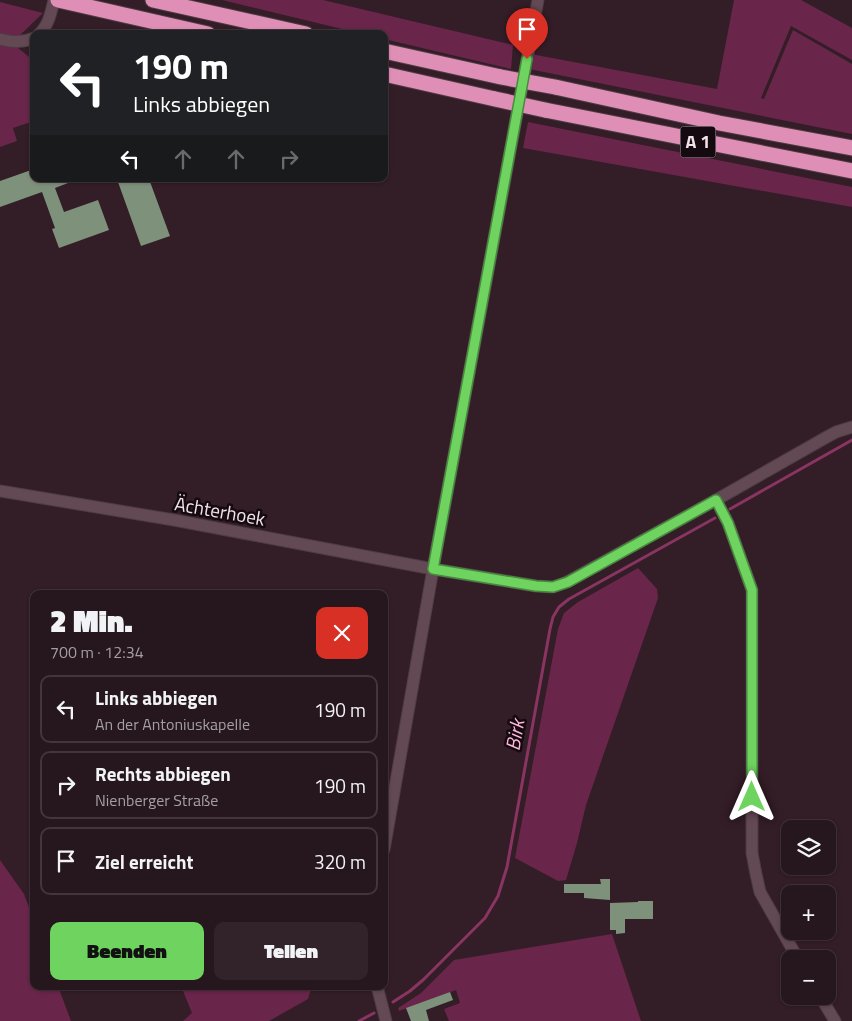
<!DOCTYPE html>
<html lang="de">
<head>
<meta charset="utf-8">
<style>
  body { margin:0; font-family:"Titillium Web",sans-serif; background:#32232a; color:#f1f3f6; height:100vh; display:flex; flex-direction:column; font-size:19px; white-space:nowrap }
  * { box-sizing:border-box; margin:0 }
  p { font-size:16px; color:#a49fa4 }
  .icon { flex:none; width:28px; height:28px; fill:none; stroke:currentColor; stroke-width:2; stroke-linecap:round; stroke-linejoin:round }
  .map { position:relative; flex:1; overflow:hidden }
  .drawer { position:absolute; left:30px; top:590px; width:358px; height:400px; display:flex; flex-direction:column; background:#26161d; border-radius:10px; box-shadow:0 1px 4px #0004,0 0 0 1px #42353b }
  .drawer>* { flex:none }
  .top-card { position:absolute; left:30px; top:30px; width:358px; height:152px; border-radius:10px; box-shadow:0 1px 4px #0004,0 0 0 1px #42353b; background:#202124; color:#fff; overflow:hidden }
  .buttons { position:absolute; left:781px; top:820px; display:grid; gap:10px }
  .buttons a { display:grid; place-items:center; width:55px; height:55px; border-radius:10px; background:#26161d; box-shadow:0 1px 4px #0004,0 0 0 1px #42353b; font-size:25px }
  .pin { position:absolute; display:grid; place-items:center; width:42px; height:42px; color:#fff; margin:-51px -21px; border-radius:50% 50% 50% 0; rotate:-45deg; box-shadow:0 0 5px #0007 }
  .pin .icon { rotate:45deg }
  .me { position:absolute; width:55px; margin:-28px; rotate:0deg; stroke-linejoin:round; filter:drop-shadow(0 0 4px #0008) }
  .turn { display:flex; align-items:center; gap:18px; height:105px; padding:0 20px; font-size:22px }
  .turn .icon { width:65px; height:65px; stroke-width:2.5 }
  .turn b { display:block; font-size:35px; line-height:42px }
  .lanes { display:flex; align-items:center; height:48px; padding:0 20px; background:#0003; justify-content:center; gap:25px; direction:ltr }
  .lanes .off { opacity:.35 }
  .round { display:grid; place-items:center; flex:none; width:52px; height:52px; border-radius:10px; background:#32232a }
  .head { display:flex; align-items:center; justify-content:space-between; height:85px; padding:0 20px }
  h1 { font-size:30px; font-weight:800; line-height:38px }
  .primary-button { display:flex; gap:10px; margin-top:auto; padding:10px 20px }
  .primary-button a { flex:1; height:58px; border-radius:10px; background:#6fd360; color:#111; font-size:20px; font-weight:800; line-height:58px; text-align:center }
  .primary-button a+a { background:#32232a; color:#f1f3f6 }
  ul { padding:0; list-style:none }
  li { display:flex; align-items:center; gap:15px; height:68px; margin:0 10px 8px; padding:0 10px; border:2px solid #42353b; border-radius:10px }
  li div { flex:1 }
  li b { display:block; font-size:19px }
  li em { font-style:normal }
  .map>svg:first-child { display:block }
  .green { fill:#6a254b }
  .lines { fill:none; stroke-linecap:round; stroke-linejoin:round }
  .stream { stroke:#8a3462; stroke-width:3 }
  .building { fill:#7e917b }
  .minor-casing { stroke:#4e3b44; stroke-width:13 }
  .highway-casing { stroke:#4e3b44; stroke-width:17 }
  .minor { stroke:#624954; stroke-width:11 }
  .highway { stroke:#df8fb6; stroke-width:15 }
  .highway-bridge-casing { stroke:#4e3b44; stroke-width:17; stroke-linecap:butt }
  .highway-bridge { stroke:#df8fb6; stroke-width:15 }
  .route-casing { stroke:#48893e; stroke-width:12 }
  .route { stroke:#6fd360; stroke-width:9 }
  .labels { text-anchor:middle; stroke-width:5; stroke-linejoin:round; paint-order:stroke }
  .shield { fill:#140a0f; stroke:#afa1a8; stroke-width:1 }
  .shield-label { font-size:18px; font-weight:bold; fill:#f2e2e9 }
  .street-label { font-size:19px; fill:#f2e2e9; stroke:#140a0f }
  .water-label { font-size:20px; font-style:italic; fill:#ffb6d8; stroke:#140a0f }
</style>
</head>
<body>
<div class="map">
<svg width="852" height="1021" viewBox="0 0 852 1021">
  <rect width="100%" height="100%" fill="#331d27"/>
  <path class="green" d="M222 0H323L513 45 511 69 384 39V34H363Z
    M734 0H801L852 28V60L791 26 761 98 764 99 793 30 852 64V134L529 69 531 54 717 89Z
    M0 2 43 13 17 38 0 33Z
    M0 43 17 47 29 57 34 54V121L13 128 17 141 0 147Z
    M528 122 852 187V207L523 148Z
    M638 568 657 589 658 598 586 805 577 843 566 880 558 881 515 858 558 629 564 613 578 602Z
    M0 860 24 894 34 920V986H58L71 1021H0Z
    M612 934 641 1021H449L444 1009 460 1003 456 990 399 1011 398 1008 421 993 454 960Z
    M181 986H312L308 999 269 1021H183L192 1013Z"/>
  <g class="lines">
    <path class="stream" d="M730 509 852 440
      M393 1002 410 991 423 980 485 918 498 896 507 867 550 629 553 617 559 607 569 599 715 518
      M359 1021 374 1013"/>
  </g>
  <path class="building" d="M34 169V179H76V180L55 188 64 212 98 200 109 230 59 248 52 229 55 228 42 192 0 207V181Z
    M127 179H149L170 236 141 246 118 182Z
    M600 879H610V900L584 898V893H564V884H601Z
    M638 901H653V919H625V933L616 934V930H610V903L638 902Z
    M450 992 453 1000 426 1010 429 1021H411L406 1008Z"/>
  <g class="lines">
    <g class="minor-casing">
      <path id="minor" d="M39 34C49 25 51 12 54 0
        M0 39C12 42 22 43 34 38
        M0 491 174 520 433 569 536 586 553 587 567 582 716 500 825 438 836 432 852 427
        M716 500 728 523 752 590V853L756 874 760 892 798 959
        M384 850 433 569 538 0
        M377 986 386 1021
        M820 996 835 1021"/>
    </g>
    <g class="highway-casing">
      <path id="highway" d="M58 0 208 34
        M153 0 306 34
        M384 51 501 77
        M384 74 495 99
        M555 87 719 123 852 148
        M545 110 852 171"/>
    </g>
    <use href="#minor" class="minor"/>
    <use href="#highway" class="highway"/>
    <g class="highway-bridge-casing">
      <path id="highway-bridge" d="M501 77 555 87
        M495 99 545 110"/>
    </g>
    <use href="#highway-bridge" class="highway-bridge"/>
  </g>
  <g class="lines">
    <g class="route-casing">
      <path id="route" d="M527 59 433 569 536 586 553 587 568 582 716 500 728 523 752 590V797"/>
    </g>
    <use href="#route" class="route"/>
  </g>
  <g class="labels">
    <rect class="shield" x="680.5" y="126.5" width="35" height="31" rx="4"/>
    <g class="shield-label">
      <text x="698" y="148">A 1</text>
    </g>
    <g class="street-label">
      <text transform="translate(220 511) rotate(10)" y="7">Ächterhoek</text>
    </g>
    <g class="water-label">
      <text transform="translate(515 735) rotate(-80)" y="7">Birk</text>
    </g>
  </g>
</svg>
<div class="buttons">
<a><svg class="icon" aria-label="layers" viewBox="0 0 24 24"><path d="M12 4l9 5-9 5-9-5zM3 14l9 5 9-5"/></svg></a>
<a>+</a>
<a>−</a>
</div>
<div class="pin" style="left:527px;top:59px;background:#d93025"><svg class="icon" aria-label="arrive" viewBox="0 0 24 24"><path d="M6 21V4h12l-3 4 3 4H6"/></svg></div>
<svg class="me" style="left:752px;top:797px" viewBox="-20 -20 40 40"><path d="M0-17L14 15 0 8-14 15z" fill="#6fd360" stroke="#fff" stroke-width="4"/></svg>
<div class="top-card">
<div class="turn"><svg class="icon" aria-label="left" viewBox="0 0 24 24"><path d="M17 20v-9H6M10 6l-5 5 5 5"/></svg><div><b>190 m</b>Links abbiegen</div></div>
<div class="lanes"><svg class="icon" aria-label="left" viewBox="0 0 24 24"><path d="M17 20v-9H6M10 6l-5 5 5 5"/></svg><svg class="icon off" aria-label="ahead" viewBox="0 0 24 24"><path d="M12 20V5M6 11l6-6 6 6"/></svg><svg class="icon off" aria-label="ahead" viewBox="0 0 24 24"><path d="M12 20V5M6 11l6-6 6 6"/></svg><svg class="icon off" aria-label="right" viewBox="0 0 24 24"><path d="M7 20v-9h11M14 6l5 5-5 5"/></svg></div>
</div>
<section class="drawer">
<div class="head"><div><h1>2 Min.</h1><p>700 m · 12:34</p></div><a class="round" style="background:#d93025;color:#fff"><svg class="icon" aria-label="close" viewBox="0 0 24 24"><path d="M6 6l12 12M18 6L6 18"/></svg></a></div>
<ul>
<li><svg class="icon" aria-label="left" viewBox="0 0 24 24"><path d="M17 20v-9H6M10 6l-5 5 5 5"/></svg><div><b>Links abbiegen</b><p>An der Antoniuskapelle</p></div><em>190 m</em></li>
<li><svg class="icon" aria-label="right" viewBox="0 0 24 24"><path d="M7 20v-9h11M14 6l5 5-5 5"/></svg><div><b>Rechts abbiegen</b><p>Nienberger Straße</p></div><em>190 m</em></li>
<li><svg class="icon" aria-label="arrive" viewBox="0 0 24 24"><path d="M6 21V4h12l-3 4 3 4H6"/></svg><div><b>Ziel erreicht</b></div><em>320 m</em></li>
</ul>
<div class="primary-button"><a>Beenden</a><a>Teilen</a></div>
</section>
</div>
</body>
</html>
